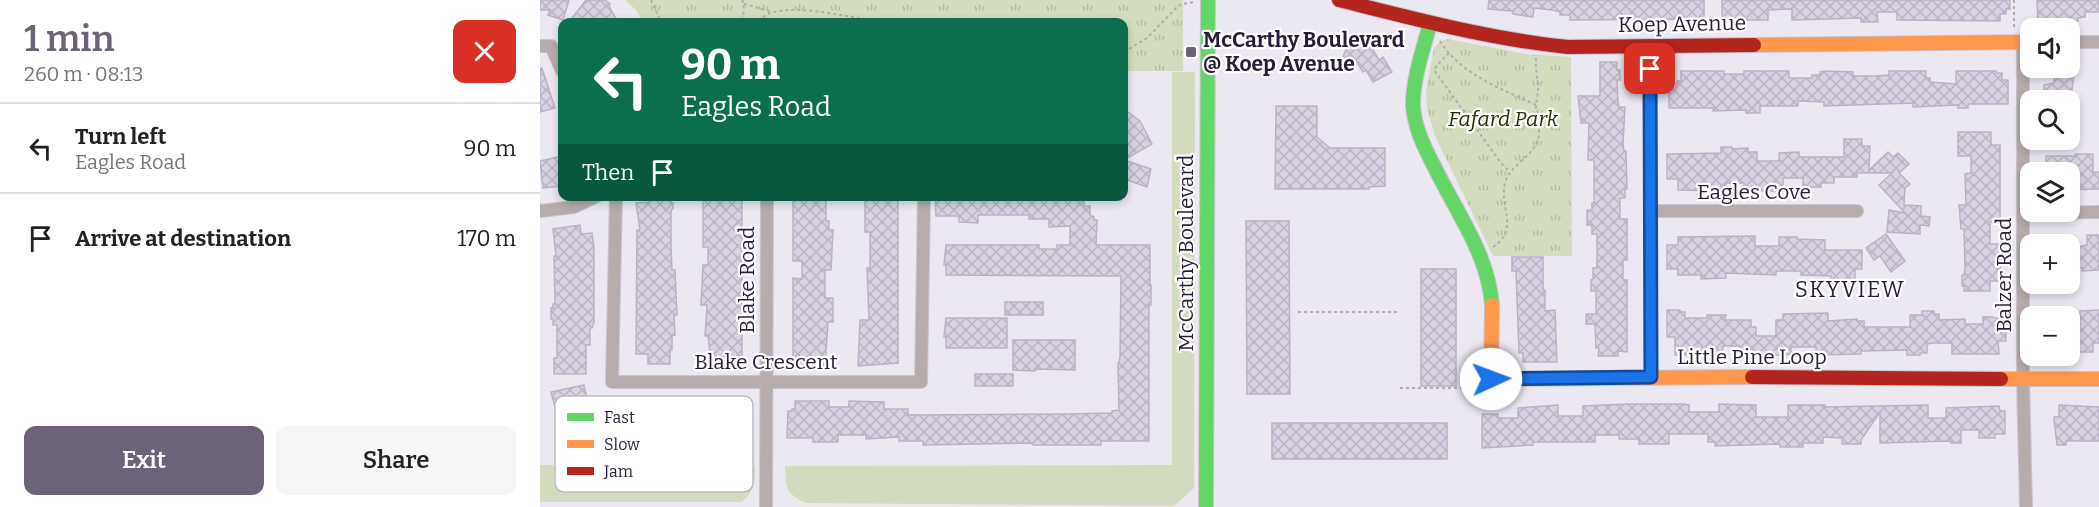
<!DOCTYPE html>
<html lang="en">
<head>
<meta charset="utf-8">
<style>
  body { margin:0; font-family:Bitter,serif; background:#f6f6f6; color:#222; height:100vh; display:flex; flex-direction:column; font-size:22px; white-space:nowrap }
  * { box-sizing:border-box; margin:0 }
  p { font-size:20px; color:#767676 }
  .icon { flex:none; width:33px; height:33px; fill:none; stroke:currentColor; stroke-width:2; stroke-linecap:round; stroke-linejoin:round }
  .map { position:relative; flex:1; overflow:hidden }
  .details { display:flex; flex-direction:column; background:#fff; width:540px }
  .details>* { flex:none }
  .guide { position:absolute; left:18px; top:18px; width:570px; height:183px; border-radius:12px; box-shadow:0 3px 9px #0003; background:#0b6e4f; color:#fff; overflow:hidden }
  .buttons { position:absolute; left:1480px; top:18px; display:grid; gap:12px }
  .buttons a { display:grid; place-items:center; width:60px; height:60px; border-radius:12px; background:#fff; box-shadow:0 3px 9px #0003; font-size:30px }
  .pin { position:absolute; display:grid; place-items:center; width:51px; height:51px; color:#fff; margin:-26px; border-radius:12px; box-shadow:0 3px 9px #0006 }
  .me { position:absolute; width:66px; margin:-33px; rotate:88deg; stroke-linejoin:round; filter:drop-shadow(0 0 4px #0008) }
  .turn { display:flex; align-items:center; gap:21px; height:126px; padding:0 24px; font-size:27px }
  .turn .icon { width:78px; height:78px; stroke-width:2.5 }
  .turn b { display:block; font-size:42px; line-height:51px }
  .then { display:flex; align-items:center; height:57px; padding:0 24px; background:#0003; gap:12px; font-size:22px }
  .round { display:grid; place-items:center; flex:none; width:63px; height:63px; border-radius:12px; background:#f6f6f6 }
  .head { display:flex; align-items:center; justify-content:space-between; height:102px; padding:0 24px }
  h1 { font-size:36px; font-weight:600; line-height:45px; color:#6d6379 }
  .primary-button { display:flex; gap:12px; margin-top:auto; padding:12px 24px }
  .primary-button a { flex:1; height:69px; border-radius:12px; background:#6d6379; color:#fff; font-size:24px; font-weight:600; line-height:69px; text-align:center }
  .primary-button a+a { background:#f6f6f6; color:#222 }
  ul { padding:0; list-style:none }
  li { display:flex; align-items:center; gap:18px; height:90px; padding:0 24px; border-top:2px solid #e0e0e0 }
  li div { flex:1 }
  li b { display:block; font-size:22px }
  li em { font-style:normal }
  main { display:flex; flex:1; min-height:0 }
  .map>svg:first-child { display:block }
  .green { fill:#d3dcbe }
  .park { fill:url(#park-tufts) }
  .building { fill:url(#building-cross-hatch); stroke:#b9b2c4; stroke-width:1.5 }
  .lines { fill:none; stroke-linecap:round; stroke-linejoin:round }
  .street-casing { stroke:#c9c4d0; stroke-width:14 }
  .fast-casing { stroke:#c9c4d0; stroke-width:16 }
  .slow-casing { stroke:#c9c4d0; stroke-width:16 }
  .jam-casing { stroke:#c9c4d0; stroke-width:16 }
  .path { stroke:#b3acae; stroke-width:2; stroke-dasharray:3 3; stroke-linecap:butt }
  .street { stroke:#b5acab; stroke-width:12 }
  .fast { stroke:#63d668; stroke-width:14 }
  .slow { stroke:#ff974d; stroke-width:14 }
  .jam { stroke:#b3261e; stroke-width:14 }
  .route-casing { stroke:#114b97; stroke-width:15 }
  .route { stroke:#1a73e8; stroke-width:10 }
  .poi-dot { fill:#6d6379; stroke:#fff; stroke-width:2 }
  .labels { text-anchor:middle; stroke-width:4.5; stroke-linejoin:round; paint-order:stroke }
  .street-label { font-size:21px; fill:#281c38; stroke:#fff }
  .poi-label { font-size:21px; font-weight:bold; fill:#281c38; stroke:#fff; text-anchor:start }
  .park-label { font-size:21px; font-style:italic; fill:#242f04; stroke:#fff }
  .neighbourhood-label { font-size:22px; letter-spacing:1.5px; fill:#281c38; stroke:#fff }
  .key { fill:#fff; stroke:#bebbc3; stroke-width:1.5 }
  .key-label { font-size:16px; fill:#281c38 }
</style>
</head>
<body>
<main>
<section class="details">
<div class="head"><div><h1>1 min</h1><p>260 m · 08:13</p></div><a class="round" style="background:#d93025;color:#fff"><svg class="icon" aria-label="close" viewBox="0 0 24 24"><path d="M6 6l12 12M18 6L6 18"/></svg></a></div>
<ul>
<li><svg class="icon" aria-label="left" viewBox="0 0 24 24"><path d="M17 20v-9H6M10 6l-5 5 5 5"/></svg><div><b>Turn left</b><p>Eagles Road</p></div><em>90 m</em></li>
<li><svg class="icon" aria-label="arrive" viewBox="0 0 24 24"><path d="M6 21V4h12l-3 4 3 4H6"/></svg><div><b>Arrive at destination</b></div><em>170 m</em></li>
</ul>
<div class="primary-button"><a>Exit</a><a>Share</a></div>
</section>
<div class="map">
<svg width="1559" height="507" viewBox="0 0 1559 507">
  <defs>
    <pattern id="park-tufts" width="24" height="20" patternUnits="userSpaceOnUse" patternTransform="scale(1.5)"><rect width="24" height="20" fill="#d3dcbe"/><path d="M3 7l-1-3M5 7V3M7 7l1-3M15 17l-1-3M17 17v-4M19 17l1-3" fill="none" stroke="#b5bca4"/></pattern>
    <pattern id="building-cross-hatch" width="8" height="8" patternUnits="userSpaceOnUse" patternTransform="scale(1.5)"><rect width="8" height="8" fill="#d8d1e1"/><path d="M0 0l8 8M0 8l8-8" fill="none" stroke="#b9b3c2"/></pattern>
  </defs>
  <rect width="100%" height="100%" fill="#ece8f2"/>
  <path class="green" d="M632 72H655L654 488 634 506 266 503C245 493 246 488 245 466L632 465Z
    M0 465H211L215 466C215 483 215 490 202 502H0Z"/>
  <path class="park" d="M85 0H643V71H584V22H102L97 11Z
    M908 39 986 54 1031 57 1032 256H953L895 136 887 109 886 92 894 48 899 42Z"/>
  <path class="building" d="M0 0H29L23 20 8 15 10 10H0Z
    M46 0H65L70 4 69 6 78 22H29Z
    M949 0H1164V19L1030 20V15H1020V12L1012 10 994 8 993 17 973 14V11L948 9Z
    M1182 0H1470V9H1466V14H1460V21L1357 20V12H1337L1338 22H1321V18L1252 20V9L1228 10V20H1182Z
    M1497 0H1559V12H1545V17L1538 18V21H1498Z
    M824 34 839 60 843 57 852 72 833 82 826 70 823 72 815 59 803 57 809 42Z
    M1060 62H1077V70H1080V80H1077L1078 102 1079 107H1085L1083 144 1084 151H1086L1087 189H1085V198H1080V219H1087V260H1083V280H1087V352L1078 351V356H1058L1059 348H1056L1055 324H1046V314H1056V291H1051V280L1053 279V268H1057V234H1052V225H1047V210H1052V203H1054V160H1048L1049 123H1041L1038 96H1060Z
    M2 68 15 108 0 112V69Z
    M1141 71H1184V74H1204V71H1249V78H1272V75H1280V72L1286 71 1313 72V76H1335L1349 75V71H1386V78H1390V82L1416 84V71H1456V73H1462V80H1468V104H1428V108H1418V105L1373 107V103L1284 106V102L1258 101V106H1220V113H1206V110L1173 111V108H1129V84H1137V81H1141Z
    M1514 71 1534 72 1531 100H1504V85L1514 83Z
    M736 106H777V137L790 148H845V186L829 187V189H735Z
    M584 109 600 121 612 144 584 160Z
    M1418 132H1451V145H1460V222H1450V244H1460V281H1450V291H1424V286H1422V275H1424L1425 268 1424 229H1421L1419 205H1426L1425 174 1431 173V156H1418Z
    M1304 139H1322V146H1330L1329 170 1348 152 1353 157 1358 153 1369 164 1359 173 1370 184 1365 188 1364 205 1381 206V216L1390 217 1389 226 1380 225V234L1347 232 1349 210 1365 213 1339 185 1352 173H1317V177H1294V183H1281V187H1263V178H1243V191H1204V183H1186V185L1181 186V191L1138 190V179H1127V154L1181 153V147H1192V149L1208 148V152H1217V161H1239V153L1259 152V157H1304Z
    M1535 154H1553V172H1559V189L1530 190V172H1506V156H1535Z
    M22 156V186L3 188 0 161Z
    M584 160 611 169 607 187 584 179Z
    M111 196H127V200L133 203V208L131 211V247L132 270H135L137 315H134L135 335H132V350H130V364H108V354H96L97 230H100L96 203 109 202 108 198Z
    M163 196H202V356H194V360L171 361 168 336H165L167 305H161L163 265H168V247H163Z
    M253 196H286V221H289V230H293L291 270H285V298H293V322H288L285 365H263L262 362H253V278L262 279V261H253Z
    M325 196H358V363L318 366 320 320H329L327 268H330V232H325Z
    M395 196 544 197V206H550V215L554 217V220H557L556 245H610V285H611V305H609V441H561V445H493V443L383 445V441H359V437L326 439V435H298V442H273V438H247L248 411H252V409H255V401H289V407H309V401L344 402V409H368V415L529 414 572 413V411L579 410 578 364 580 358 581 276 406 275V265H404L406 245H499V249H517V245H530V226L509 227V219H489V215H438V223L419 222V216H396Z
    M706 221H749L750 394H707Z
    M40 225 41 234 52 233 54 248V322L52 328H50V345H46V374H14V358H17V325H13V319H11V308H13V304H15L14 256H16L13 229Z
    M1346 234 1365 261 1351 272 1340 256 1334 260 1326 248Z
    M1547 235H1559V270L1542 271V268H1536V247L1547 245Z
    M1215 236V246H1239V237H1257V239L1285 240V250H1322V269H1315V282H1300L1291 281V276L1261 275V271H1236V275L1186 273V278L1161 279V275H1138V269H1127V245H1138V237Z
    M972 257H1003V290H1005V311L1015 310 1017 362H983V353H979L976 271H972Z
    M881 269H916V386H881Z
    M465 302H503V315H465Z
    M1127 310H1140V312H1145V318H1167V315H1186L1185 320H1211V327H1216V336H1236V320H1243V314L1288 313V321L1317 319V321H1324V327H1370V315H1382V311H1394V314H1399V320L1425 319V324H1443V317H1453L1454 318H1466V341H1458L1459 354H1412V343H1393L1387 344V353H1380V355H1367V350L1321 351V354L1276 355V347H1251V354L1244 355H1205L1206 349H1200V346H1183L1182 354 1135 355V337H1127Z
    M1559 310V343H1553V352H1530V325H1540V311Z
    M406 318H467V348H406V337H404Z
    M473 340H535V370L495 369V371L473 370Z
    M435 374H473V386H435Z
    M44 385 49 408 78 413V409L111 410V401H198V412H202V417H206V441H182V434H154V440H133V432H102L100 446H89V450H78L79 429 60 426 57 447 38 444 44 409 17 415 11 392Z
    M1088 404H1143L1149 405V412H1179V404L1216 405V417H1248V405H1285V407L1388 405V418H1406V408L1459 406 1460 411H1465V434H1455V438H1439V430H1421V443H1411V441L1340 443V412L1321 440V444H1302V438L1283 437V443H1263V447H1240V444L1175 446V442H1168V434H1129V444H1099V439H1079V435H1055V442H993V445L942 448V414H958V418H978V408L1018 405V416H1043V406Z
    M1519 405 1559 407V441H1526V445H1517L1514 420V417H1519Z
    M732 423H907V459H732Z"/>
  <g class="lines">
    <g class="street-casing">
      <path id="street" d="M1483 42V380L1486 507
        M1530 42H1559
        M1109 45 1111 211V377
        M0 46H11L22 71
        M76 196 72 382H381L384 196
        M0 211 34 207 57 196
        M1111 211H1317
        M1484 213 1559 212
        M226 507 227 196"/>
    </g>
    <g class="fast-casing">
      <path id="fast" d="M890 24C883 50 873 78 873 105 874 126 884 147 894 166 916 212 948 253 952 305
        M666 507 668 0"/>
    </g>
    <g class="slow-casing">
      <path id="slow" d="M1214 45 1491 42
        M952 305 951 379 1212 377
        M1461 379H1559"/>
    </g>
    <g class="jam-casing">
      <path id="jam" d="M799 0C875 19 950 39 1028 47L1214 45
        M1212 377 1461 379"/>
    </g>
    <path class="path" d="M111 0 121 22
      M202 0 204 4 203 22
      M1474 0V27
      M204 4 233 12
      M219 22C223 17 227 13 234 12 261 5 310 17 338 22
      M900 41C921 75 962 89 996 105
      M584 52 607 38 637 7 642 4 654 2
      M909 53 897 65 894 70 961 163 969 171
      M953 247C980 229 959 208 965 183 970 163 996 157 999 135 1000 126 996 116 996 107 996 99 999 92 998 84 997 74 995 66 996 56
      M758 312H859
      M860 388H929L940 384"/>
    <use href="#street" class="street"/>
    <use href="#fast" class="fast"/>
    <use href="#slow" class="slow"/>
    <use href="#jam" class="jam"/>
  </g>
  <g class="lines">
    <g class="route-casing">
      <path id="route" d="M951 379 1111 377 1110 69"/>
    </g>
    <use href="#route" class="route"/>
  </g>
  <rect class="poi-dot" x="645" y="46" width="12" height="12" rx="3"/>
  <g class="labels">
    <g class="street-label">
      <text transform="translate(1142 24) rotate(-1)" y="7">Koep Avenue</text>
      <text x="1214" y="199">Eagles Cove</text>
      <text transform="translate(646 253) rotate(-90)" y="7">McCarthy Boulevard</text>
      <text transform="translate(1464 275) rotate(-90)" y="7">Balzer Road</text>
      <text transform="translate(207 280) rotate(-90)" y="7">Blake Road</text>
      <text x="1212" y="364">Little Pine Loop</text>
      <text x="226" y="369">Blake Crescent</text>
    </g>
    <g class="poi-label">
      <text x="663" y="47">McCarthy Boulevard<tspan x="663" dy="24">@ Koep Avenue</tspan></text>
    </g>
    <g class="park-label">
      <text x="963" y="126">Fafard Park</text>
    </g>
    <g class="neighbourhood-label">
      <text x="1310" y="297">SKYVIEW</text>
    </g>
  </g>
  <rect x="15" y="396" width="198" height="96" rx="9" class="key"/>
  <rect x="27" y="413" width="27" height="8" fill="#63d668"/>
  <rect x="27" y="440" width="27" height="8" fill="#ff974d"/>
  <rect x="27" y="467" width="27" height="8" fill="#b3261e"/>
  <g class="key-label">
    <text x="64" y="423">Fast</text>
    <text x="64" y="450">Slow</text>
    <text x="64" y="477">Jam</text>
  </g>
</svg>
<div class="buttons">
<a><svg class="icon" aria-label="sound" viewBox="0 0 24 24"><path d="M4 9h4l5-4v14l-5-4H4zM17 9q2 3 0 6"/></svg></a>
<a><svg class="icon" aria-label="search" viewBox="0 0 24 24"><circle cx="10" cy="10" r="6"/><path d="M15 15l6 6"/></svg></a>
<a><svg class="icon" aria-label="layers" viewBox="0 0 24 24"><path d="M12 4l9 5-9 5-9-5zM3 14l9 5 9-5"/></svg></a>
<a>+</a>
<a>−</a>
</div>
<div class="pin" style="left:1110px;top:69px;background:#d93025"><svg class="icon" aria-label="arrive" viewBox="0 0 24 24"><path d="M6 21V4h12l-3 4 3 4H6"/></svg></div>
<svg class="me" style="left:951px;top:379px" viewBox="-20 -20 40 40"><circle r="19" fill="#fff"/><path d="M0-13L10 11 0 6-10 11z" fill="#1a73e8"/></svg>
<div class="guide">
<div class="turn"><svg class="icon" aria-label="left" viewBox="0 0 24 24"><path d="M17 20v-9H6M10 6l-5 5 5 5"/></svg><div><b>90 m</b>Eagles Road</div></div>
<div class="then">Then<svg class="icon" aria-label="arrive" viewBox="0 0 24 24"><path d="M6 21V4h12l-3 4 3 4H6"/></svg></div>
</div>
</div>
</main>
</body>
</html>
